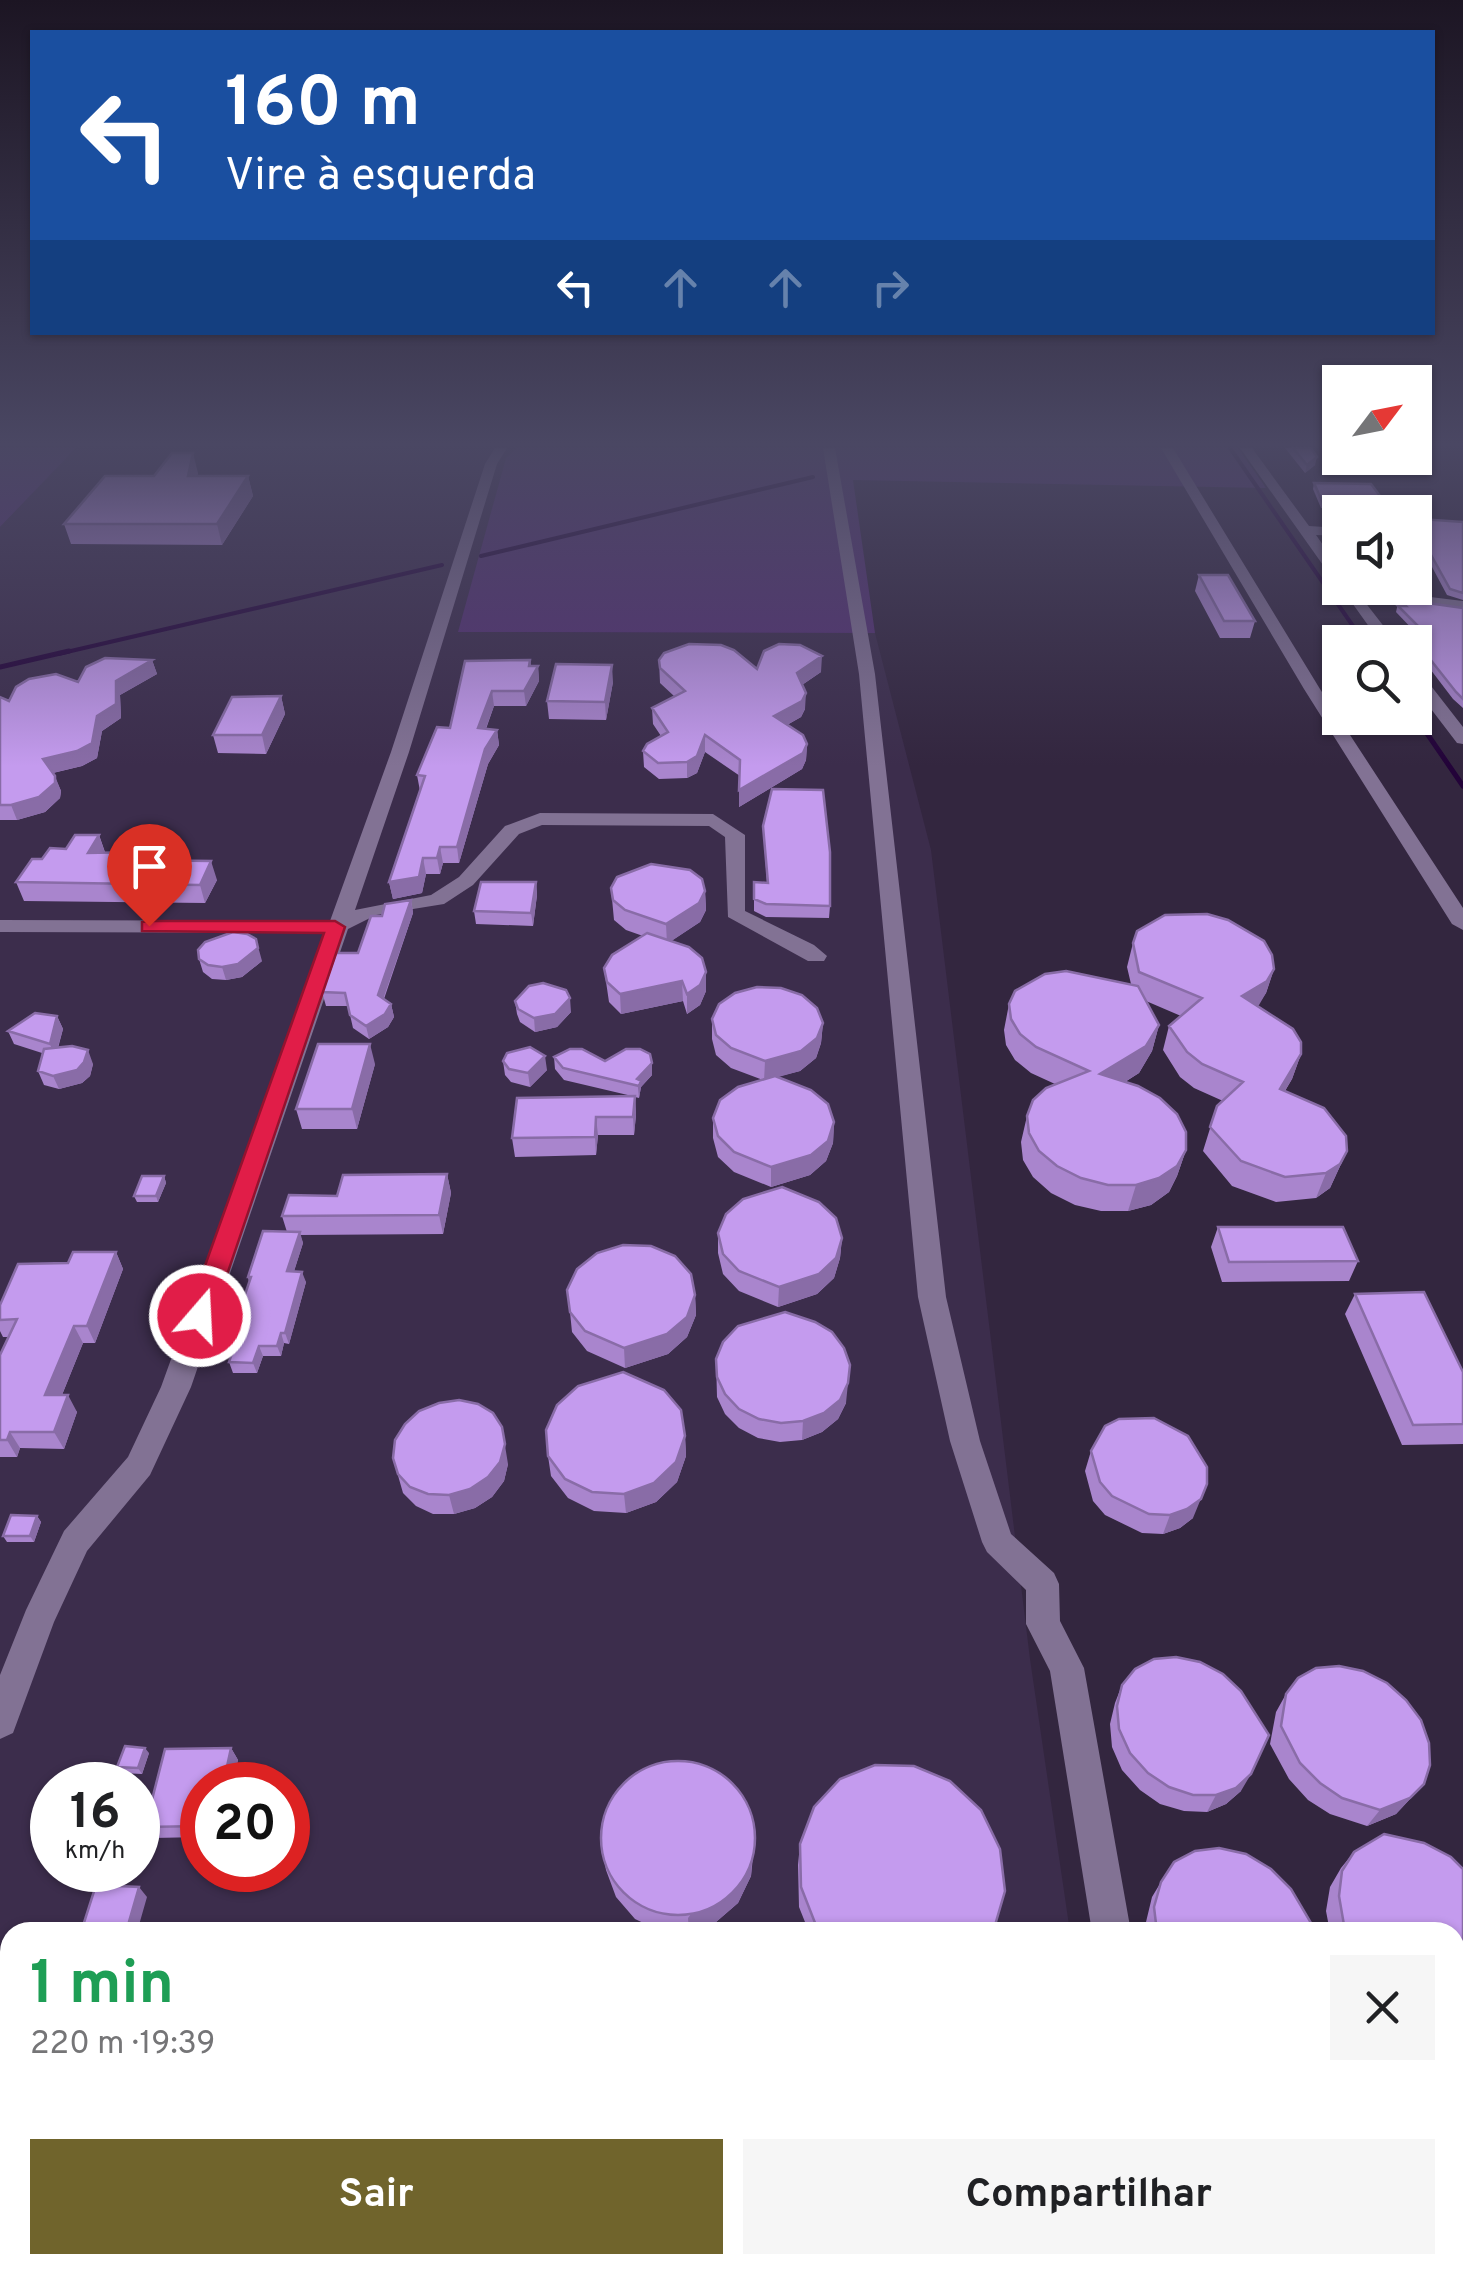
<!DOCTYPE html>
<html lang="pt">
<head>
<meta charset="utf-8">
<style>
  body { margin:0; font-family:Overpass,sans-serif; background:#f6f6f6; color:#202124; height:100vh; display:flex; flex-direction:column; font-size:38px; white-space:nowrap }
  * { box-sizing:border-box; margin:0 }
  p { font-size:32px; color:#757577 }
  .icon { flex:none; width:55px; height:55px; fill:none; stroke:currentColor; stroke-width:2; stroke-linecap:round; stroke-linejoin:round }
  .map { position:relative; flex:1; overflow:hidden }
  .panel { position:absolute; left:0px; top:1922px; width:1465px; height:352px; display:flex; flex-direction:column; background:#fff; border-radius:30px 30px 0 0; box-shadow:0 2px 8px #0004 }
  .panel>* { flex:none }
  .hud { position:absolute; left:30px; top:30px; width:1405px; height:305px; border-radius:0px; box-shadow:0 2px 8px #0004; background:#1a4fa0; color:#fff; overflow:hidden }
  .needle { width:65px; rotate:58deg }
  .controls { position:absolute; left:1322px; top:365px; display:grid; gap:20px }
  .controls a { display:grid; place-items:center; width:110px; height:110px; border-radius:0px; background:#fff; box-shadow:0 2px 8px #0004; font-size:50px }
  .speed { position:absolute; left:30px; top:1762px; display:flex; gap:20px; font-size:50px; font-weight:700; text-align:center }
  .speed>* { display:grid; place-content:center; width:130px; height:130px; border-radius:50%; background:#fff; box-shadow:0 2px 8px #0004; line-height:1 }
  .speed small { font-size:25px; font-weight:400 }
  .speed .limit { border:15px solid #d22; background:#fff; color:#111 }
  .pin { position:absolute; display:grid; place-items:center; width:85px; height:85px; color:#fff; margin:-102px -42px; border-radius:50% 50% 50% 0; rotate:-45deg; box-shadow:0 0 10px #0007 }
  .pin .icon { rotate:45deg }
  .me { position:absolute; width:110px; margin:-55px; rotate:19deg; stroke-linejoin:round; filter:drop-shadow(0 0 8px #0008) }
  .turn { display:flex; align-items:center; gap:35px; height:210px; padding:0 30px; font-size:45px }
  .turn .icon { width:130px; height:130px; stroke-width:2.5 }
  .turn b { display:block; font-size:70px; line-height:85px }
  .lanes { display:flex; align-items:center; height:95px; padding:0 30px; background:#0003; justify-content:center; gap:50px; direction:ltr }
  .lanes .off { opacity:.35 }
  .round { display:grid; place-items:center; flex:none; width:105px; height:105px; border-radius:0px; background:#f6f6f6 }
  .head { display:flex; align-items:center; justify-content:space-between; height:170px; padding:0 30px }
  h1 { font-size:60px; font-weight:700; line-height:75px; color:#1e9e55 }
  .button { display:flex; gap:20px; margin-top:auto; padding:20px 30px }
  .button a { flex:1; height:115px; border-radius:0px; background:#70642c; color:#fff; font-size:40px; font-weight:700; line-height:115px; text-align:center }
  .button a+a { background:#f6f6f6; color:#202124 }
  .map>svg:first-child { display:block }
  .built { fill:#3c2d4c; fill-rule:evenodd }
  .green { fill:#553174 }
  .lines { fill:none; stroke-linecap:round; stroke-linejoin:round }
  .stream-far1 { stroke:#230339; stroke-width:4 }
  .stream { stroke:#230339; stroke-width:5 }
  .minor { fill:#827294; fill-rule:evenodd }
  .wall { fill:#a985cd }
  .shaded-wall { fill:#896ca7 }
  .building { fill:#c49bee; stroke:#896ca7; stroke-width:2.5 }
  .route { fill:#e11d48; stroke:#92132f; stroke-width:2.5 }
</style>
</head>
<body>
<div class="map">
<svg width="1463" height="2273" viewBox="0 0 1463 2273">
  <rect width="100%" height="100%" fill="#33263f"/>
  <path class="built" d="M76 448H517L506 459 459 632 875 633 931 850 1030 1659 1070 1932H10V2265H1118L1120 2273H0V527ZM52 1785H138V1870H52ZM202 1785H288V1870H202Z"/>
  <path class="green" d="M0 448H76L0 527Z
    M517 448H1238L1266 488 853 480 875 633 458 632 506 458Z"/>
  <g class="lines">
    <path class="stream-far1" d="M1230 448 1364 642
      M481 556 813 477
      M58 654 442 565"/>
    <path class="stream" d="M0 667 69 651
      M1415 716 1463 786"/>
    <path class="minor" d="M495 448H507L497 464 409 752 355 910 431 895 459 877 505 826 540 813 713 814 745 835V911L814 945 827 956 824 961H808L728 917 725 837 709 826 542 825 519 834 473 885 444 904 376 915 348 929 191 1387 150 1475 87 1551 54 1622 13 1733 0 1739V1675L26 1610 64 1531 128 1457 161 1387 325 933 0 932V920L330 921 391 752 485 464Z
      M823 448H835L875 674 946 1297 980 1441 1011 1534 1054 1573 1059 1584 1060 1621 1084 1668 1131 1932H1092L1050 1671 1026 1624V1590L987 1552 982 1542 950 1441 918 1297 859 674Z
      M1161 448H1173L1320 689 1463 908V930L1452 924 1304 689Z
      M1240 448H1252L1309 526 1340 528V536L1316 535 1340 569V583L1335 582Z
      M1340 586 1463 601V611L1361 597 1396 642H1380Z
      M1415 672 1421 673 1463 727V744L1457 743 1415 688Z
      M1143 2265H1189L1191 2273H1145Z"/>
  </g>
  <path class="wall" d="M1285 448H1311L1315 465 1305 473Z
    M198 473 197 476H248L253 496 222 545 71 544 64 524 154 476Z
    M1314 483 1371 484 1383 500 1426 510 1422 519 1463 522V600L1447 595 1424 552 1415 551V512H1340V525L1336 524 1329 509 1321 508 1313 489Z
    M1199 575 1255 621 1250 638H1220L1195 591Z
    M1399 599 1463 608V708L1453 699 1424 661 1415 646V642L1411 639 1414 633H1416L1396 612Z
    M152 660 157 674 120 695 121 718 102 731 97 758 82 766 53 773 61 791 60 798 45 812 17 820H0V697L9 701Z
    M530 660 531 666H538L539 681 526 706H494L486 729 497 730 499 745 488 764 459 863H443L440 874H426L422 893 393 899 389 882 420 791 417 775 450 728 465 661Z
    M659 660 757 669 821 672 802 685 805 709 801 717 787 725 807 744 806 760 802 769 739 807 740 776 705 752 697 773 687 778 659 779 644 767 643 751 661 736 653 724 652 708 674 696 660 683Z
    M613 682 606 720 549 719 547 701Z
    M281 696 285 714 266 754 218 753 213 735Z
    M763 826 830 906 829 918 766 917 754 911V882L767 883Z
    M99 835 105 852H138L141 860 217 880 205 903 24 901 16 882 42 859Z
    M536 882 537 895 533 926 476 924 474 911Z
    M611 888 705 891 706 910 700 922 671 941 706 972V991L700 1005 687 1014 683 1001 621 1014 609 1002 604 968 643 936 626 930 614 920Z
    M411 900 413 913 384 999 391 1004 394 1017 388 1027 369 1039 353 1028 348 1006H326L322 992 358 953 382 916Z
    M1133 943 1274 969 1266 993 1257 1006 1301 1054 1292 1079 1285 1091 1347 1151 1330 1188 1316 1198 1276 1202 1232 1186 1203 1151 1217 1106 1223 1101 1194 1088 1180 1077 1163 1050 1169 1026 1181 1016 1146 1001 1159 1025 1152 1051 1139 1073 1125 1082 1186 1150 1177 1176 1169 1192 1151 1205 1128 1211H1101L1075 1205 1051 1193 1033 1177 1023 1160 1021 1142 1027 1116 1055 1084 1031 1073 1015 1060 1006 1045 1004 1030 1009 1004 1131 984 1127 967Z
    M199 959 262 961 242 977 226 980 212 979 203 972Z
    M515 1001 571 1012 557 1027 535 1032 520 1022 517 1014Z
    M57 1016 63 1029 58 1048 93 1064 90 1076 82 1083 59 1089 44 1085 38 1071 42 1053 14 1044 8 1031Z
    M712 1019 823 1023 821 1043 816 1058 800 1071 776 1077 834 1122 833 1143 826 1161 810 1175 771 1187 734 1172 718 1157 713 1138V1118L763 1080 731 1068 716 1055 712 1039Z
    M554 1057 652 1063V1075L641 1087 639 1098 635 1097 636 1115 634 1135H598L596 1155 515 1157 512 1138 632 1096 564 1080 555 1069Z
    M503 1061 547 1070 530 1087 511 1082 505 1075Z
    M375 1064 357 1129H302L296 1109Z
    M447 1174 451 1193 443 1234 300 1235 303 1243 294 1271 306 1282 289 1344 284 1343 281 1356H263L257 1373H233L229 1362 243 1319 240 1309 249 1282 248 1277 287 1232 282 1216 337 1196Z
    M164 1176 166 1183 158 1202H137L134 1196Z
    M1218 1227 1358 1261 1349 1281 1222 1282 1211 1247Z
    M718 1233 842 1238 840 1258 834 1278 817 1294 778 1307 739 1291 723 1274 718 1253Z
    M116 1252 123 1269 95 1343H83L62 1395 77 1412 64 1449 20 1448 17 1457H0V1355L9 1337H3L0 1331V1305L68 1263Z
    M1355 1294 1463 1372V1444L1402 1445 1345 1314Z
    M695 1295 696 1315 687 1337 668 1354 625 1368 587 1351 572 1332 570 1312Z
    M716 1359 846 1403 838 1419 822 1432 802 1440 780 1442 758 1438 739 1428 725 1414 717 1397Z
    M685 1436 686 1456 677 1482 656 1502 626 1513 594 1511 568 1498 551 1476 548 1456Z
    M1091 1451 1193 1518 1180 1528 1163 1534 1142 1533 1105 1515 1093 1501 1085 1471Z
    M393 1458 508 1464 504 1481 492 1497 475 1508 454 1514H433L416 1506 403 1493Z
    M37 1516 41 1522 34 1542H7L3 1536Z
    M1122 1685 1241 1791 1226 1804 1207 1812 1184 1811 1160 1804 1140 1790 1122 1770 1112 1747 1110 1724 1115 1703Z
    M1286 1694 1424 1784 1396 1814 1367 1826 1330 1814 1308 1800 1289 1779 1270 1744 1276 1712Z
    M231 1748 238 1760 232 1785H202V1837L153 1838 145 1827 165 1749Z
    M149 1753 142 1774 121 1773 117 1767Z
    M800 1844 993 1932H809L799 1907 798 1865Z
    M754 1847 751 1876 738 1903 716 1922 689 1932 660 1931 635 1919 616 1897 606 1870 603 1854Z
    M1354 1852 1463 1869V2009L1455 2013V1932H1330L1326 1911 1330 1887 1341 1868Z
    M1161 1882 1314 1932H1147L1146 1922 1152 1897Z
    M1463 2029V2232L1455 2226V2032Z"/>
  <path class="shaded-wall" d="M193 453 198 473 193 496 188 476Z
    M1317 457 1315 465 1305 473 1307 465Z
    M248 476 253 496 222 545 217 524Z
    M822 656 821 672 796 689 797 673Z
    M152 660 157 674 120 695 121 718 102 731 97 758 82 766 48 774 43 759 97 716 116 681Z
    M530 660 532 675 538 666 539 681 526 706 524 691Z
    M612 665 613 682 606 720 605 702Z
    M492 691 494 706 480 744 478 728Z
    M806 693 805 709 801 717 774 732V716Z
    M281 696 285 714 266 754 262 735Z
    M497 730 499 745 488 764 459 863 457 847 485 749Z
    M705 735V752L697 773 687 778V762Z
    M807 744 806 760 802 769 739 807V790Z
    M55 776 61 791 60 798 45 812 17 820 11 805Z
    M99 835 105 853H88Z
    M440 847 443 863 440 874 437 858Z
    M423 858 426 874 422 893 393 899 389 882Z
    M211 861 217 880 205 903 200 885Z
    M536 882 537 895 533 926 531 913Z
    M705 891 706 910 700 922 667 944 666 924Z
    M411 900 413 913 380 1008 378 995Z
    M256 939 262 961 242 977 226 980 222 967Z
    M1274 969 1266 993 1259 1005 1235 1021 1242 996Z
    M706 972V991L700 1005 687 1014V994Z
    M682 981 683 1001 621 1014 620 994Z
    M570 998 571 1012 557 1027 535 1032 534 1018Z
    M391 1004 394 1017 388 1027 369 1039 366 1026Z
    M57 1016 63 1029 55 1057 50 1044Z
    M823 1023 821 1043 816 1058 800 1071 764 1081 765 1061Z
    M1159 1025 1152 1051 1139 1073 1094 1101 1100 1074Z
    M370 1044 375 1064 357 1129 352 1109Z
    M88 1050 93 1064 90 1076 82 1083 59 1089 53 1076Z
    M1301 1054 1292 1079 1271 1114 1280 1089Z
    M545 1056 547 1070 530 1087 528 1073Z
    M652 1063V1075L641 1087 639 1098 637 1079Z
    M635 1096 636 1115 634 1135 633 1117Z
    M596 1117 598 1135 596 1155 595 1137Z
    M834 1122 833 1143 826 1161 810 1175 771 1187V1167Z
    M1186 1150 1177 1176 1169 1192 1151 1205 1128 1211 1136 1185Z
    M1347 1151 1330 1188 1316 1198 1326 1173Z
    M447 1174 451 1193 443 1234 439 1215Z
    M164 1176 166 1183 158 1202 156 1196Z
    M300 1232 303 1243 291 1281 287 1271Z
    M842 1238 840 1258 834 1278 817 1294 778 1307 779 1287Z
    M116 1252 123 1269 95 1343 87 1326Z
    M302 1272 306 1282 289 1344 285 1333Z
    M695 1295 696 1315 687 1337 668 1354 625 1368 624 1348Z
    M74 1326 83 1343 55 1412 45 1395Z
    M281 1333 284 1343 281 1356 277 1346Z
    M259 1346 263 1356 257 1373 253 1363Z
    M848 1383 846 1403 838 1419 822 1432 802 1440 803 1421Z
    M68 1395 77 1412 64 1449 54 1432Z
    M502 1427 508 1464 504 1481 492 1497 475 1508 454 1514 449 1495Z
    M10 1432 20 1448 17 1457 7 1440Z
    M685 1436 686 1456 677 1482 656 1502 626 1513 624 1494Z
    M1207 1484 1193 1518 1180 1528 1163 1534 1170 1515Z
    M37 1516 41 1522 34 1542 30 1536Z
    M145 1748 149 1753 142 1774 138 1768Z
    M231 1748 238 1760 232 1785H223Z
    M1251 1774 1241 1791 1226 1804 1207 1812 1216 1795Z
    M1424 1784 1396 1814 1367 1826 1380 1810Z
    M754 1832 751 1876 738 1903 716 1922 689 1932 688 1918Z
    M139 1887 147 1897 137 1932H126Z
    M1463 2002V2009L1455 2013V2007Z
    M10 2155V2173L2 2193 0 2192V2179Z
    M6 2191 10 2193V2200L0 2230V2209Z"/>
  <path class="building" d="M1293 448H1311L1317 457 1307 465Z
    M172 453H193L188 476H248L217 524H64L105 476H154Z
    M1314 483 1371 484 1383 500 1426 510 1419 519 1463 522V593L1450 589 1426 546 1415 545V512H1340V518H1338L1331 503H1323Z
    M1199 575H1228L1255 621H1224Z
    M1399 599 1463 608V699L1456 692 1426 654 1414 633H1425L1398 606H1406Z
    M689 644 721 645 734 650 757 669 764 651 779 644 800 645 822 656 797 673 806 693 802 701 774 716 803 735 807 744 803 753 739 790 740 760 705 735 697 756 687 762 658 763 643 751 647 744 668 732 652 708 685 691 660 668 659 660 664 653Z
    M105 658 152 660 116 681V704L97 716 92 743 77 751 43 759 55 776V783L39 797 11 805H0V697L9 701 16 687 29 679 56 674 78 682 86 667Z
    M530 660 529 666H538L524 691H492L478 728 497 730 485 749 457 847H440L437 858H423L419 877 389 882 425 776 417 775 437 727 450 728 465 661Z
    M556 664 612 665 605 702 547 701Z
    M281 696 262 735H213L232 697Z
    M772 789 823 790 830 852V906L766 904 754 899V882L768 883 763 826Z
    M75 835H99L88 853 138 852 134 860 211 861 200 885 16 882 32 859H42L50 848 66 849Z
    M651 864 690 870 702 879 705 891 699 903 666 924 625 910 613 900 611 888 617 877Z
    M481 882H536L531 913 474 911Z
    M411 900 378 995 391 1004 385 1014 366 1026 350 1015 345 993 322 992 336 953H358L371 916H382L385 904Z
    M1207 914 1228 920 1264 941 1272 955 1274 969 1267 981 1242 996 1293 1029 1301 1042V1054L1280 1089 1324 1108 1346 1136 1347 1151 1340 1164 1326 1173 1285 1177 1241 1161 1210 1127 1217 1106 1243 1082 1202 1064 1187 1052 1169 1026 1202 998 1139 972 1133 943 1137 931 1165 915Z
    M233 932 247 934 256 939 258 948 238 964 222 967 208 965 199 959 198 950 205 942Z
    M647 933 689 947 702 958 706 972 700 985 687 994 682 981 620 994 607 982 604 968 612 955Z
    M1066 971 1138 986 1159 1025 1146 1046 1100 1074 1138 1086 1160 1098 1177 1114 1186 1132V1150L1177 1166 1159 1178 1136 1185H1108L1081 1178 1057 1166 1039 1151 1029 1133 1027 1116 1033 1100 1046 1088 1089 1071 1036 1047 1020 1034 1011 1019 1009 1004 1015 991 1045 974Z
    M543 983 566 990 570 998 555 1014 534 1018 518 1009 515 1001 529 986Z
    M757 987 781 988 802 995 817 1008 823 1023 817 1038 801 1051 765 1061 731 1048 716 1035 712 1019 719 1004 735 993Z
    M35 1013 57 1016 50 1044 8 1031Z
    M318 1044H370L352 1109H296Z
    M72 1046 88 1050 84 1062 77 1070 53 1076 38 1071 44 1049Z
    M530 1047 545 1056 528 1073 509 1069 503 1061 507 1053Z
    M570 1049H582L605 1061 626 1049H640L650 1054 652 1063 637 1079 641 1081 639 1086 563 1068 554 1057Z
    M775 1076 811 1090 828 1104 834 1122 828 1141 811 1155 771 1167 734 1152 718 1136 713 1118 720 1100 738 1087Z
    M635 1096 633 1117H596L595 1137 512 1138 517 1098Z
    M447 1174 439 1215 282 1216 289 1195 337 1196 343 1175Z
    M142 1176H164L156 1196H134Z
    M782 1187 819 1202 836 1218 842 1238 836 1258 819 1274 779 1287 739 1271 723 1254 718 1233 726 1214 743 1199Z
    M1218 1227H1343L1358 1261 1229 1262Z
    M263 1231 300 1232 287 1271 302 1272 285 1333H281L277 1346H259L253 1363 229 1362 247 1309H240L251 1277H248Z
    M623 1245 651 1246 675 1256 691 1274 695 1295 687 1317 667 1334 624 1348 585 1331 570 1312 567 1290 577 1269 597 1253Z
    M73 1252H116L87 1326H74L45 1395H68L54 1432H10L7 1440H0V1355L17 1319 0 1320V1305L18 1264 68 1263Z
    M1424 1292 1463 1372V1424L1413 1425 1355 1294Z
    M785 1312 815 1322 832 1332 844 1348 850 1365 848 1383 840 1400 824 1413 803 1421 781 1423 759 1419 739 1409 725 1394 717 1377 716 1359 723 1342 738 1326Z
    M623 1372 664 1390 681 1410 685 1436 676 1462 654 1483 624 1494 592 1492 565 1479 548 1456 546 1430 557 1405 578 1386Z
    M459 1400 478 1404 493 1413 502 1427 505 1444 500 1462 488 1477 470 1489 449 1495 428 1494 410 1487 398 1474 393 1458 395 1440 405 1424 419 1411 439 1403Z
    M1154 1418 1188 1436 1207 1467V1484L1201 1499 1187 1509 1170 1515 1149 1514 1112 1496 1100 1482 1091 1451 1105 1426 1119 1419Z
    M11 1515 37 1516 30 1536H3Z
    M1176 1657 1200 1662 1223 1674 1241 1691 1269 1735 1251 1774 1236 1788 1216 1795H1193L1169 1787 1148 1773 1130 1753 1119 1729 1117 1706 1122 1685 1135 1669 1154 1659Z
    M1339 1666 1363 1671 1387 1683 1406 1700 1421 1720 1429 1743 1430 1765 1424 1784 1410 1798 1380 1810 1342 1798 1320 1783 1300 1763 1281 1726 1286 1694 1298 1678 1316 1668Z
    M125 1746 145 1748 138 1768 117 1767Z
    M231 1748 223 1785H202V1826L145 1827 165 1749Z
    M601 1838a77 77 0 1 1 154 0a77 77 0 1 1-154 0Z
    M875 1765 914 1766 950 1781 981 1810 1000 1849 1005 1891 993 1932H822L817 1928 801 1887 800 1844 814 1807 840 1779Z
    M1384 1834 1424 1843 1451 1857 1463 1869V2002L1455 2004V1932H1349L1344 1925 1339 1896 1342 1871 1354 1852Z
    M1219 1848 1246 1854 1271 1869 1291 1889 1314 1928V1932H1157L1154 1907 1161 1882 1174 1862 1195 1851Z
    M96 1885 139 1887 126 1932H81Z
    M1460 2028 1463 2029V2202L1455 2193V2032Z
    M0 2103 10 2105V2155L0 2179Z
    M0 2190 6 2191 0 2209Z"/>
  <linearGradient id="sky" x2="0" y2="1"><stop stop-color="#1c1523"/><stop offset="0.58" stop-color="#4a4763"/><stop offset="1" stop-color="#4a4763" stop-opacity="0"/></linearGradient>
  <rect width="1463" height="766" fill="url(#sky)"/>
  <path class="route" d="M149 921H335L345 927 213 1316 209 1323H191L187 1316 324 933 142 931V922Z"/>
</svg>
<div class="controls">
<a><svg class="needle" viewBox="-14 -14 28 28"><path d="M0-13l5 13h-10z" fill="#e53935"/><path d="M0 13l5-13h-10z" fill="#757577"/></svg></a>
<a><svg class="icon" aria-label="sound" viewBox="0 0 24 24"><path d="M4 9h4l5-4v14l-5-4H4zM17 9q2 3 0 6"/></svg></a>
<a><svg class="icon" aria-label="search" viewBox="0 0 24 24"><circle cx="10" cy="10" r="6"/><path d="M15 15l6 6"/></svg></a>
</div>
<div class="speed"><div>16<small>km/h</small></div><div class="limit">20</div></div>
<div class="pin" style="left:149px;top:926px;background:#d93025"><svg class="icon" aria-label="arrive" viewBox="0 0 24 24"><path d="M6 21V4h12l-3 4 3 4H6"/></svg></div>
<svg class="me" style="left:200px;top:1316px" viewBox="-20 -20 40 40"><circle r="17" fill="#e11d48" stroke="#fff" stroke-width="3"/><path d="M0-11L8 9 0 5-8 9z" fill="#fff"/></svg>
<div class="hud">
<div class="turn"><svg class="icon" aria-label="left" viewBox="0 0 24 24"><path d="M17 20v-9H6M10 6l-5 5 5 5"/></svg><div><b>160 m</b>Vire à esquerda</div></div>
<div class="lanes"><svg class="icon" aria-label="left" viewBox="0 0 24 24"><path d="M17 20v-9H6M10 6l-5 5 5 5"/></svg><svg class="icon off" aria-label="ahead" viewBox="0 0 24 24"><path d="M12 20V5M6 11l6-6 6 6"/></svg><svg class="icon off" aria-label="ahead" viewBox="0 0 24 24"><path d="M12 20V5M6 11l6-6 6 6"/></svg><svg class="icon off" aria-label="right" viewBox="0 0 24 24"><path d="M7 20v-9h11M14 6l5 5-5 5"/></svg></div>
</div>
<section class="panel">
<div class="head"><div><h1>1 min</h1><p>220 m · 19:39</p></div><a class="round"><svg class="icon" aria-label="close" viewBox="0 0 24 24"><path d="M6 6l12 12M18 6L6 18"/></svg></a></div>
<div class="button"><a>Sair</a><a>Compartilhar</a></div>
</section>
</div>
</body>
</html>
